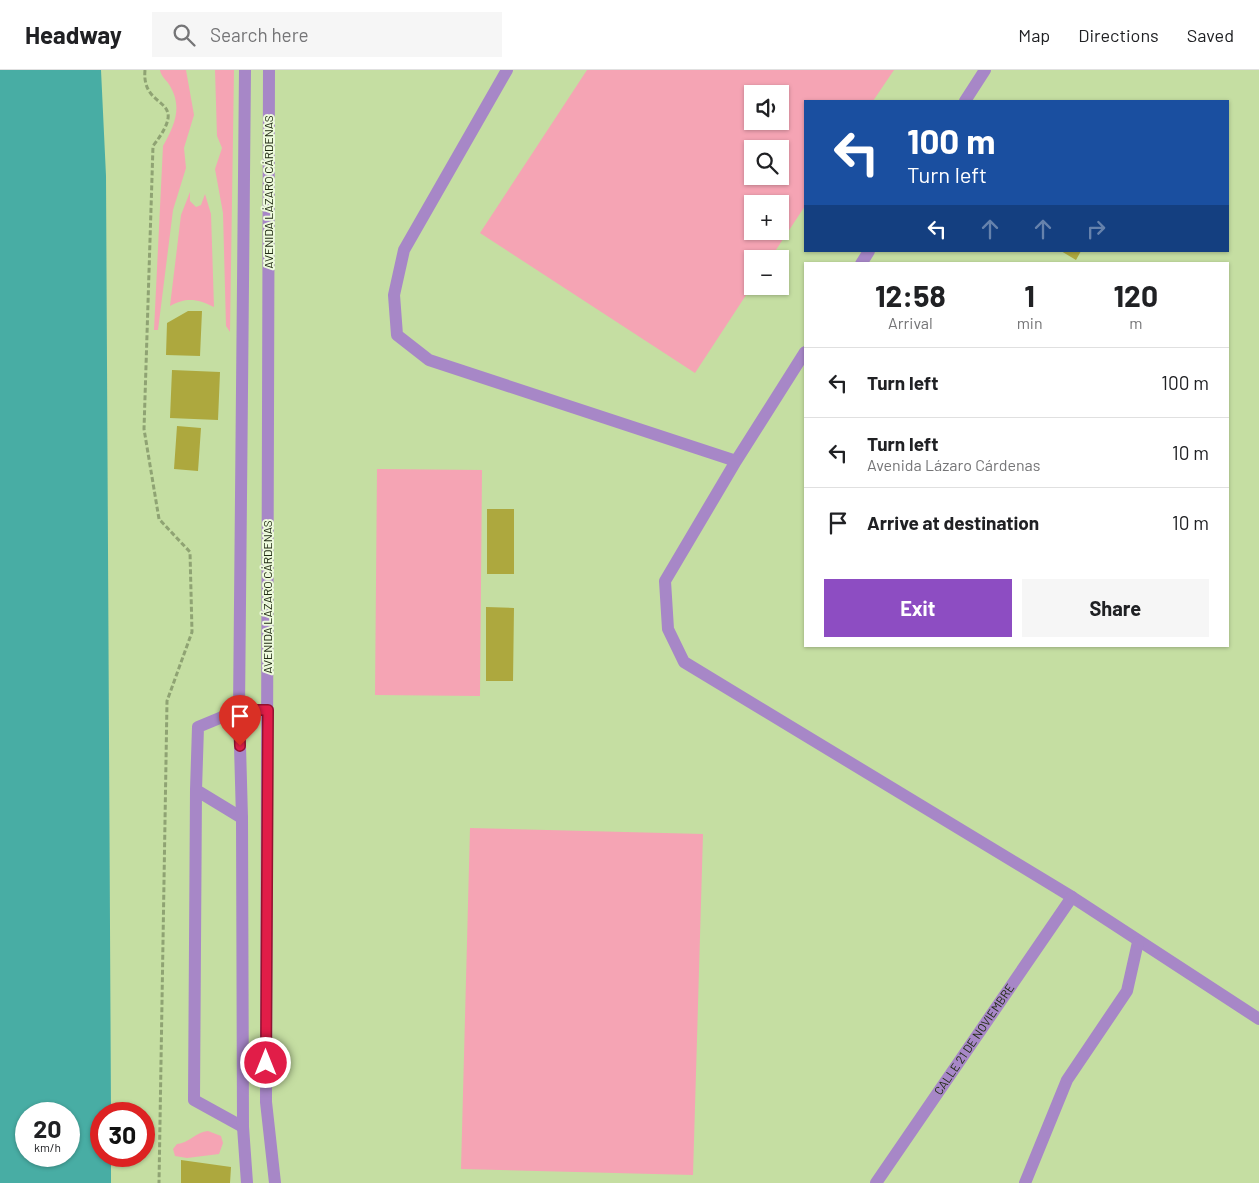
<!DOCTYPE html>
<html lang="en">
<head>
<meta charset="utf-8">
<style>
  body { margin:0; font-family:Barlow,sans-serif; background:#f6f6f6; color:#202124; height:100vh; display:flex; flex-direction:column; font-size:19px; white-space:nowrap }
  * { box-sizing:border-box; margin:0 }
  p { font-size:16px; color:#757577 }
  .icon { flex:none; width:28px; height:28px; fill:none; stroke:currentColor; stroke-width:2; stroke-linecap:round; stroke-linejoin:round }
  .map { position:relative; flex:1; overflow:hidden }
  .drawer { position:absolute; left:804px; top:192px; width:425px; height:385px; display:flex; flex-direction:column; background:#fff; border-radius:0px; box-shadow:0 1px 4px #0004 }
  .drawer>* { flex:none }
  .top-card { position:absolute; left:804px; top:30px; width:425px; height:152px; border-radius:0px; box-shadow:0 1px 4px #0004; background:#1a4fa0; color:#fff; overflow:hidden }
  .tools { position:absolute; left:744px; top:15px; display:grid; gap:10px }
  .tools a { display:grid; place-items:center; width:45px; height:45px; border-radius:0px; background:#fff; box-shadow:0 1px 4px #0004; font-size:25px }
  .speed { position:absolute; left:15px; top:1032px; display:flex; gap:10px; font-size:25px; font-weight:700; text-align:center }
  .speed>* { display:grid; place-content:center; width:65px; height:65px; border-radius:50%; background:#fff; box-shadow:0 1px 4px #0004; line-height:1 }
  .speed small { font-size:12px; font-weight:400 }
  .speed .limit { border:8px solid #d22; background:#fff; color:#111 }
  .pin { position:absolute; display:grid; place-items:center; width:42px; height:42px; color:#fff; margin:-51px -21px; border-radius:50% 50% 50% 0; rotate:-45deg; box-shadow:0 0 5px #0007 }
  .pin .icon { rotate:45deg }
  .me { position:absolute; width:55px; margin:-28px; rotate:0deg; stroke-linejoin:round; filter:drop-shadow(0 0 4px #0008) }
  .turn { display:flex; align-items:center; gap:18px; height:105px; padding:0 20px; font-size:22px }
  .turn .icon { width:65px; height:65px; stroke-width:2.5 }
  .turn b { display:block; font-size:35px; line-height:42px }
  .lanes { display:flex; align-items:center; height:48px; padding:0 20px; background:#0003; justify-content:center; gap:25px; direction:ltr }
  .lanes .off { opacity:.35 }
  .eta { display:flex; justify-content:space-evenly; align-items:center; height:85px; text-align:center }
  .eta b { font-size:30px; font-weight:700; line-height:35px }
  .button { display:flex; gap:10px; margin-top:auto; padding:10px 20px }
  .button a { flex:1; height:58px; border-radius:0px; background:#8d4dc2; color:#fff; font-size:20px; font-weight:700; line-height:58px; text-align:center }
  .button a+a { background:#f6f6f6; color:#202124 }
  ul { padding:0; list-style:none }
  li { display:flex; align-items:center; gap:15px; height:70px; padding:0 20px; border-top:1px solid #e0e0e0 }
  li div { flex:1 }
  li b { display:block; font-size:19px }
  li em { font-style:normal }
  header { display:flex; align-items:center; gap:30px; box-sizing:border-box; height:70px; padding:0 25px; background:#fff; border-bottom:1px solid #e0e0e0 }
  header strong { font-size:24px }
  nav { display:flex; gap:28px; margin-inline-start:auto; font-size:18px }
  .search { width:350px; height:45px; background:#f6f6f6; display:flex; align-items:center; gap:12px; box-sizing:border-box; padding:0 18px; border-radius:0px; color:#757577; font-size:19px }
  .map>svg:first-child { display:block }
  .green { fill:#f5a4b4; fill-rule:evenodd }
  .water { fill:#48ada4; fill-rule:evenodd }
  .building { fill:#ada83e }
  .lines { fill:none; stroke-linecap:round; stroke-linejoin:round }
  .path { stroke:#8fa373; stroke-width:3; stroke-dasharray:5 2.5; stroke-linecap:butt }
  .service { stroke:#a787c7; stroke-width:12 }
  .minor { stroke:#a787c7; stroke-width:12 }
  .route-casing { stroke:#92132f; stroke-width:12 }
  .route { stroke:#e11d48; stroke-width:9 }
  .labels { text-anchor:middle; stroke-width:4; stroke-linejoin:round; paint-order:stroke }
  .street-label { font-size:12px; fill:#212b13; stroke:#edfadc }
</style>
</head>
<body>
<header>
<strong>Headway</strong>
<div class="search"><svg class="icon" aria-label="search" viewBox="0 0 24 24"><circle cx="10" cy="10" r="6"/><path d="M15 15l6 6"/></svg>Search here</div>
<nav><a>Map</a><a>Directions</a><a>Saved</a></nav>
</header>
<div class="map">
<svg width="1259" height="1113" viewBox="0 0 1259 1113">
  <rect width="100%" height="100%" fill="#c5dea2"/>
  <path class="green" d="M160 0H186L194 45 184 78 186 98 173 140 158 260H154L163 76C174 56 183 38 170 16 167 10 161 7 160 0Z
    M215 0H234L230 262 226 256 223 143 215 99 222 78 217 66Z
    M587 0H894L873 31H805V136L770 189H752V216L695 303 480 163ZM752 24H780V51H752ZM752 79H780V106H752ZM752 134H780V161H752Z
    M190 122V131L196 137 201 135 205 124 211 144 214 237C197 229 187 227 170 236L181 145Z
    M377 399 482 400 480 626 375 625Z
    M470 758 703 764 693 1105 461 1099Z
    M208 1061 221 1066 223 1073 219 1084 187 1088 175 1086 173 1079 177 1074C189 1073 196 1062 208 1061Z"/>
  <path class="water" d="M0 0H101L106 106 111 1044H101V1086H111V1113H0ZM26 1044H69V1086H26Z"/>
  <path class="building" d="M1061 181H1081L1076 190Z
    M188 241H202L200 286 166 285 167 253Z
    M172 300 220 302 218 350 170 348Z
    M177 356 201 358 198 401 174 399Z
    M487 439H514V504H487Z
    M486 537 514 538 513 611H486Z
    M181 1090 231 1097 230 1113H181Z"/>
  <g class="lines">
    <path class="path" d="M145 0C141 43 193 24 153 76L144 359 159 449 190 482 192 562 167 631 159 1113"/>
    <path class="service" d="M507 0 404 180 394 225 397 265 429 290 736 391
      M965 31 985 0
      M861 194 869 181
      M805 282 736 391 665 511 668 559 684 592 1072 827
      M196 720 194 1030 243 1057
      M242 748 196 720 198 657 239 640H268"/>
    <g class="minor">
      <path d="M245 0 239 640 242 748 243 1057 247 1113"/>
      <path d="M269 0 266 1032 275 1113"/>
      <path id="s1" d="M876 1113 1072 827 1259 949"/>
      <path d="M1025 1113 1067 1010 1127 921 1138 872"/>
    </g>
  </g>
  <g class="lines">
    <g class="route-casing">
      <path id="route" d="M240 676 239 640H268L266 993"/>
    </g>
    <use href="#route" class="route"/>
  </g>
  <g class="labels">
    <g class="street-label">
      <text transform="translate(269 122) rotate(-90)" y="4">AVENIDA LÁZARO CÁRDENAS</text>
      <text transform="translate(268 527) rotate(-90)" y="4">AVENIDA LÁZARO CÁRDENAS</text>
      <text dy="4" stroke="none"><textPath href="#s1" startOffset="174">CALLE 21 DE NOVIEMBRE</textPath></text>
    </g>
  </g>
</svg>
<div class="tools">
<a><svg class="icon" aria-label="sound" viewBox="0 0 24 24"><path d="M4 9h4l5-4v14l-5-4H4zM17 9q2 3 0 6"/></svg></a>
<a><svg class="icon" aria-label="search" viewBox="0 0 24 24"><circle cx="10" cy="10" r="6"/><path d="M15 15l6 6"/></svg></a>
<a>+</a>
<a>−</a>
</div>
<div class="speed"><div>20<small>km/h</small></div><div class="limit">30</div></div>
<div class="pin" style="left:240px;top:676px;background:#d93025"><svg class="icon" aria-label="arrive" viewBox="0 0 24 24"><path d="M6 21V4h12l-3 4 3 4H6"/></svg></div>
<svg class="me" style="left:266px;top:993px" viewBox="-20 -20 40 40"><circle r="17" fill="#e11d48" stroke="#fff" stroke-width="3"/><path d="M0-11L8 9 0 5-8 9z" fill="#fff"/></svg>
<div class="top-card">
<div class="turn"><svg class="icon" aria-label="left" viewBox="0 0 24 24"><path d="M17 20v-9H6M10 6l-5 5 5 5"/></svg><div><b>100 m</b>Turn left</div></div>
<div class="lanes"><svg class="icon" aria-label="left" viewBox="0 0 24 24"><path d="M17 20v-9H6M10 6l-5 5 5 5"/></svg><svg class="icon off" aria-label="ahead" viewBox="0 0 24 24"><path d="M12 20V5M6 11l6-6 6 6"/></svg><svg class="icon off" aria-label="ahead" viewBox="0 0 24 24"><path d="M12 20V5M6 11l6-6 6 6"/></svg><svg class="icon off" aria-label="right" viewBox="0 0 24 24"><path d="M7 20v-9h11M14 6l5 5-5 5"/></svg></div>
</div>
<section class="drawer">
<div class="eta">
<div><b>12:58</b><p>Arrival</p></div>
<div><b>1</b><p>min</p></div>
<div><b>120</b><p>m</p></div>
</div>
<ul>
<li><svg class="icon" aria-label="left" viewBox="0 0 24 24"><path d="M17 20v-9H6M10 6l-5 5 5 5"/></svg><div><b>Turn left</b></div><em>100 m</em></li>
<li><svg class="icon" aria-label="left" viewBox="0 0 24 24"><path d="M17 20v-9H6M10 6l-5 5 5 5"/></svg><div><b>Turn left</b><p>Avenida Lázaro Cárdenas</p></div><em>10 m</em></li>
<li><svg class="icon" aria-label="arrive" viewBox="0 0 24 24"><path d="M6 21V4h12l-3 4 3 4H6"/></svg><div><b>Arrive at destination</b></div><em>10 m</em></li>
</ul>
<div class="button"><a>Exit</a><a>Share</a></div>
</section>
</div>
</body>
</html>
